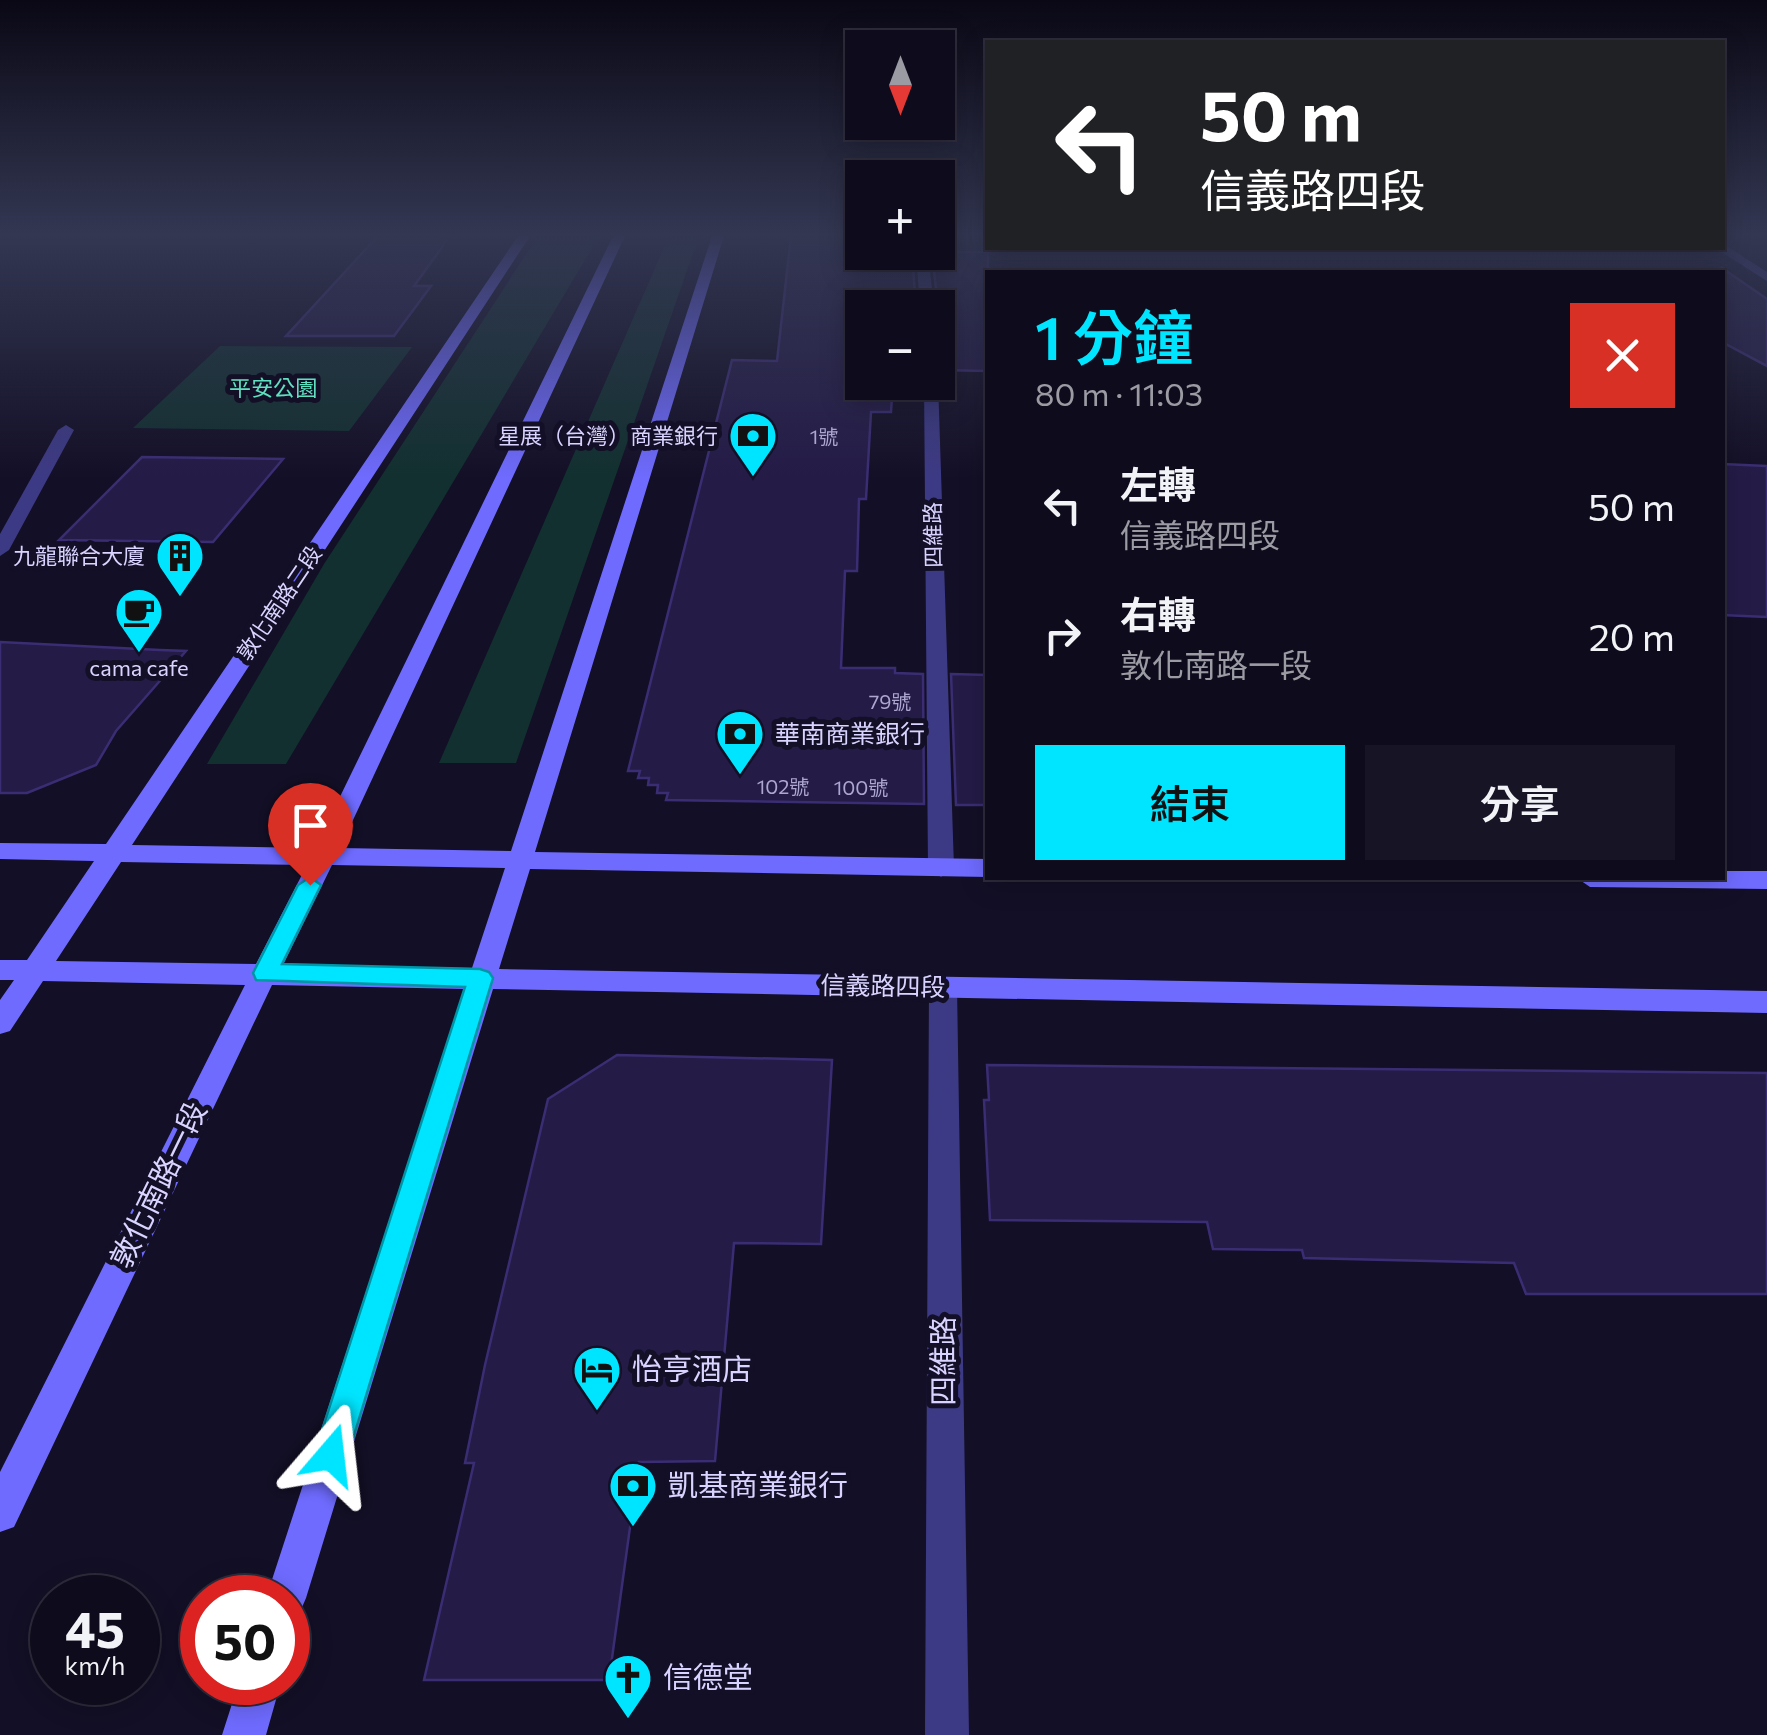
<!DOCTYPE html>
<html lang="zh-TW">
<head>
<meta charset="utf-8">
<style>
  body { margin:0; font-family:Commissioner,"Noto Sans TC",sans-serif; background:#171425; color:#f1f3f6; height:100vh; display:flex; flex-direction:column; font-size:38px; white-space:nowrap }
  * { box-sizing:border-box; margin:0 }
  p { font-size:32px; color:#9b9ba3 }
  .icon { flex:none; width:55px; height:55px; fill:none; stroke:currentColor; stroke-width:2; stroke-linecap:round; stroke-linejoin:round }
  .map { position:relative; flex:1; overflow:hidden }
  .sheet { position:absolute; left:985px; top:270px; width:740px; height:610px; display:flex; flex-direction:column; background:#0e0b1c; border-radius:0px; box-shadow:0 5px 25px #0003,0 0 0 2px #2e2b3b }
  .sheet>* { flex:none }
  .guide { position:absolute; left:985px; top:40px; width:740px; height:210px; border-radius:0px; box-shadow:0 5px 25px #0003,0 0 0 2px #2e2b3b; background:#202124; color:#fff; overflow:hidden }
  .needle { width:65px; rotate:180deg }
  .tools { position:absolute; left:845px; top:30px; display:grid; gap:20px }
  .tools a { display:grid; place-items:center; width:110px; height:110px; border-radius:0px; background:#0e0b1c; box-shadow:0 5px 25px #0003,0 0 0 2px #2e2b3b; font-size:50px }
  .speed { position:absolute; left:30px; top:1575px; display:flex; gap:20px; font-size:50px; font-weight:700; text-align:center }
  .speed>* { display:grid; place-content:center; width:130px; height:130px; border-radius:50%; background:#0e0b1c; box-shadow:0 5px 25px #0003,0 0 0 2px #2e2b3b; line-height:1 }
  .speed small { font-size:25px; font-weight:400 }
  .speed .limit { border:15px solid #d22; background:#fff; color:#111 }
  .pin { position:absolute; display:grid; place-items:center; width:85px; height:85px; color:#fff; margin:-102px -42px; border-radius:50% 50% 50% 0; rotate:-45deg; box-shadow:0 0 10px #0007 }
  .pin .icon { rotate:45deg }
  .me { position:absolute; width:110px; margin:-55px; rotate:17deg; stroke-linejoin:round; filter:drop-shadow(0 0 8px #0008) }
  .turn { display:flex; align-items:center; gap:35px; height:210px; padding:0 50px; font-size:45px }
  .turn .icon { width:130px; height:130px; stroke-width:2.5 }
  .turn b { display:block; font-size:70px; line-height:85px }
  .round { display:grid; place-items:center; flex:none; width:105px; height:105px; border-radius:0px; background:#171425 }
  .headline { display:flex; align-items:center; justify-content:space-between; height:170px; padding:0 50px }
  h1 { font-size:60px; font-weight:600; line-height:75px; color:#00e5ff }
  .button { display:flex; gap:20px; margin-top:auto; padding:20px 50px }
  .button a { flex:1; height:115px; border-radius:0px; background:#00e5ff; color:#111; font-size:40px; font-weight:600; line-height:115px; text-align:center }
  .button a+a { background:#171425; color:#f1f3f6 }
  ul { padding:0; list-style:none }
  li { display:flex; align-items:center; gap:30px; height:130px; padding:0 50px }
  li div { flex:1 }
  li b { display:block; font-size:38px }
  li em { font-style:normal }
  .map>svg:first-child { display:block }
  .green { fill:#12302f }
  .building { fill:#241b47; stroke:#3b2d73; stroke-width:2.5 }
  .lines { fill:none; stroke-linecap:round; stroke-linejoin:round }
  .minor { fill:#3d3a85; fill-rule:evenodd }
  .tertiary { fill:#3d3a85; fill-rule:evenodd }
  .secondary { fill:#6f6bff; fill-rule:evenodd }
  .route { fill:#00e5ff; stroke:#0095a6; stroke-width:2.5 }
  .labels { text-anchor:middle; stroke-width:10; stroke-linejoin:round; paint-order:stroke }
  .number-label { font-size:20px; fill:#aca6d1 }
  .far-park-label { font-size:22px; fill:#5fe0c0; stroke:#130f26 }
  .far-poi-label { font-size:22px; fill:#d9d4ff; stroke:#130f26; text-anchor:end }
  .far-street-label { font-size:22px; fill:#d9d4ff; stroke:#130f26 }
  .poi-label { font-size:25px; fill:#d9d4ff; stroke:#130f26; text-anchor:start }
  .street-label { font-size:25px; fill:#d9d4ff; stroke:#130f26 }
  .near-street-label { font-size:30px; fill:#d9d4ff; stroke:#130f26 }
  .near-poi-label { font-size:30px; fill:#d9d4ff; stroke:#130f26; text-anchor:start }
</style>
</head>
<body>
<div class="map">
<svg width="1767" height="1735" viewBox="0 0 1767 1735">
  <rect width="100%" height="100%" fill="#130f26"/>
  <path class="green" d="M538 236H599L286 764H207L324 564Z
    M669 236H699L516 763H439Z
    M220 346 412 347 349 431 133 428Z"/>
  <path class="building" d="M378 236H450L414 286H431L394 336H286Z
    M791 236H862V252H912L916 308H862V382H893L891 412H871L866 499H859L857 571H845L841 668H895V673L923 674 924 804 666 800 668 793H657L658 785H648L649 778H638L640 771H628L732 360 777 361Z
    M932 252H988V371L938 370V308Z
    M1722 268 1767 299V366L1722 342Z
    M142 457 283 459 213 542 59 540Z
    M1722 464 1767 466V617L1722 615Z
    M0 642 160 650 186 651 116 731 96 765 27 793H0Z
    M951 674 988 675V805H956Z
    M617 1055 832 1060 821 1244 734 1243 715 1461 639 1462 609 1680H424L474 1463H465L485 1365 548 1099Z
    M987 1065 1767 1073V1294H1526L1514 1263 1304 1258 1302 1250 1213 1249 1207 1222 990 1220 984 1100H989Z"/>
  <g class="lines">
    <path class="minor" d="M916 252H928L934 308H920Z
      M938 381 954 868 941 877 928 868 924 382Z
      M66 425 74 430 9 550 0 556V534L58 430Z
      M943 976 953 980 957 987 969 1735H925L929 987 933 980Z"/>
    <path class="tertiary" d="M1725 245 1767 272V281L1715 248Z"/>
    <path class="secondary" d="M518 236H530L132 845 315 848 613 236H625L340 848 511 851 712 236H724L535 852 988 859V877L530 869 499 969 1767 991V1013L493 989 306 1598 300 1612 288 1618V1598H266L465 989 272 985 14 1527 0 1532V1472L245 985 43 981 10 1031 0 1034V1000L14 980H0V960H27L94 861 0 859V843L106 844ZM121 862 307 865 256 964 56 961ZM332 865 505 868 472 968 283 965Z
      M1722 871H1767V889L1590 887 1577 878H1722Z
      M239 1682H281L266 1735H222Z"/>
  </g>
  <linearGradient id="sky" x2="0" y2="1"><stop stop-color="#0a0815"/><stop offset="0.49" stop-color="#333752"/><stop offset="1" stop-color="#333752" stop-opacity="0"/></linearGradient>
  <rect width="1767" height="479" fill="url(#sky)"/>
  <path class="route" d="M310 877 321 885 282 964 480 969 489 972 493 978 348 1455 343 1467 331 1472 319 1467 314 1455 465 987 256 980 253 973 298 885Z"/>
  <defs>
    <g id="bank-pin" transform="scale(2.5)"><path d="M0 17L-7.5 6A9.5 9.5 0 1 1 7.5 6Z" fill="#00e5ff" stroke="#130f26"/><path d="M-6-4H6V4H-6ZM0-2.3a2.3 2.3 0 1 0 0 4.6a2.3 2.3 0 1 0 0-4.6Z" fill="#111"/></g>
    <g id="building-pin" transform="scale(2.5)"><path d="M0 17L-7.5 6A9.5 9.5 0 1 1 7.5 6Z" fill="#00e5ff" stroke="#130f26"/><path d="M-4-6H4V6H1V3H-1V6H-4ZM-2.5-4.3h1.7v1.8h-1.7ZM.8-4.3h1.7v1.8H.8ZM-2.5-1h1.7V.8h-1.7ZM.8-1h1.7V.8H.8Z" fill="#111"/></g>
    <g id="cafe-pin" transform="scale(2.5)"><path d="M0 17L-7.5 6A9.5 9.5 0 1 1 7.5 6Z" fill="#00e5ff" stroke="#130f26"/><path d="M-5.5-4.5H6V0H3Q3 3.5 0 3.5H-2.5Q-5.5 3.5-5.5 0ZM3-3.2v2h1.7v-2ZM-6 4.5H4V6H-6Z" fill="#111"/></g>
    <g id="hotel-pin" transform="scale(2.5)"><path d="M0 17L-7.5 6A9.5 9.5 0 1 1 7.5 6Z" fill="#00e5ff" stroke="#130f26"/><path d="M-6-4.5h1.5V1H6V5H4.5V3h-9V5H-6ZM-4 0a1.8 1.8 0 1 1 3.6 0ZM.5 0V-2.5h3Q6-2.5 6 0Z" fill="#111"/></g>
    <g id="church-pin" transform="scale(2.5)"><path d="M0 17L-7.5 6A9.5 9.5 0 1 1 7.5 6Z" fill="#00e5ff" stroke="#130f26"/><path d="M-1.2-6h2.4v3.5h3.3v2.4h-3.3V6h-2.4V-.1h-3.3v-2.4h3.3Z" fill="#111"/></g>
  </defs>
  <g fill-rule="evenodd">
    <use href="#bank-pin" x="753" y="436"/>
    <use href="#building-pin" x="180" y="556"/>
    <use href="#cafe-pin" x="139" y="612"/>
    <use href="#bank-pin" x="740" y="734"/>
    <use href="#hotel-pin" x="597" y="1370"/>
    <use href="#bank-pin" x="633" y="1486"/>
    <use href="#church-pin" x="628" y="1678"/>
  </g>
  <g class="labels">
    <g class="number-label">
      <text x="824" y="444">1號</text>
      <text x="890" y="709">79號</text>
      <text x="783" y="794">102號</text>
      <text x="861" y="795">100號</text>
    </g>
    <g class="far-park-label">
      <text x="273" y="396">平安公園</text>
    </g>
    <g class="far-poi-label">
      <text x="718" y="444">星展（台灣）商業銀行</text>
      <text x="145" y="564">九龍聯合大廈</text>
      <text x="139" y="676" text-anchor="middle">cama cafe</text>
    </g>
    <g class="far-street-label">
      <text transform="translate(933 535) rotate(-91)" y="8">四維路</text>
      <text transform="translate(279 603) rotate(-56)" y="8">敦化南路二段</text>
    </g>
    <g class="poi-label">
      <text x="775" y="743">華南商業銀行</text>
    </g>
    <g class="street-label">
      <text transform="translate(883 986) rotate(1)" y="9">信義路四段</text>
    </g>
    <g class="near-street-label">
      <text transform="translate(159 1185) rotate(-64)" y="10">敦化南路一段</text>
      <text transform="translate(944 1361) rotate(-90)" y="10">四維路</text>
    </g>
    <g class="near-poi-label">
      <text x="632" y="1380">怡亨酒店</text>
      <text x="668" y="1496">凱基商業銀行</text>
      <text x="663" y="1688">信德堂</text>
    </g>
  </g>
</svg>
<div class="tools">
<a><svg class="needle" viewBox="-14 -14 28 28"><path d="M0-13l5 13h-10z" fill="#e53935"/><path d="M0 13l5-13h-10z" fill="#9b9ba3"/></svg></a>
<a>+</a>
<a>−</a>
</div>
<div class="speed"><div>45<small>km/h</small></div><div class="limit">50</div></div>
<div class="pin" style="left:310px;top:885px;background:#d93025"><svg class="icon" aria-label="arrive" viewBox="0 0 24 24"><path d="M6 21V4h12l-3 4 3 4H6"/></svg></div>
<svg class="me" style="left:331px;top:1455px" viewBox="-20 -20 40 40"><path d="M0-17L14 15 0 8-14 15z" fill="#00e5ff" stroke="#fff" stroke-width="4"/></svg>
<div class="guide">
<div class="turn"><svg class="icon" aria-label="left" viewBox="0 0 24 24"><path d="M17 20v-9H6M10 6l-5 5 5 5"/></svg><div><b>50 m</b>信義路四段</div></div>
</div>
<section class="sheet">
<div class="headline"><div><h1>1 分鐘</h1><p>80 m · 11:03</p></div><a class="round" style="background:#d93025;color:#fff"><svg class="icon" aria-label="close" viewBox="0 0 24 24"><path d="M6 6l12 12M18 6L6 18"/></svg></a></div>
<ul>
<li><svg class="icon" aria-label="left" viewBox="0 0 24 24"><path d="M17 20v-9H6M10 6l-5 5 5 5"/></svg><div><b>左轉</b><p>信義路四段</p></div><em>50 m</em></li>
<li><svg class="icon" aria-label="right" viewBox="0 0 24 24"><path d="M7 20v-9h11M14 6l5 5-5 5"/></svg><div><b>右轉</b><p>敦化南路一段</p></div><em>20 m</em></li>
</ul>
<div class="button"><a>結束</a><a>分享</a></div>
</section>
</div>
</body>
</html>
